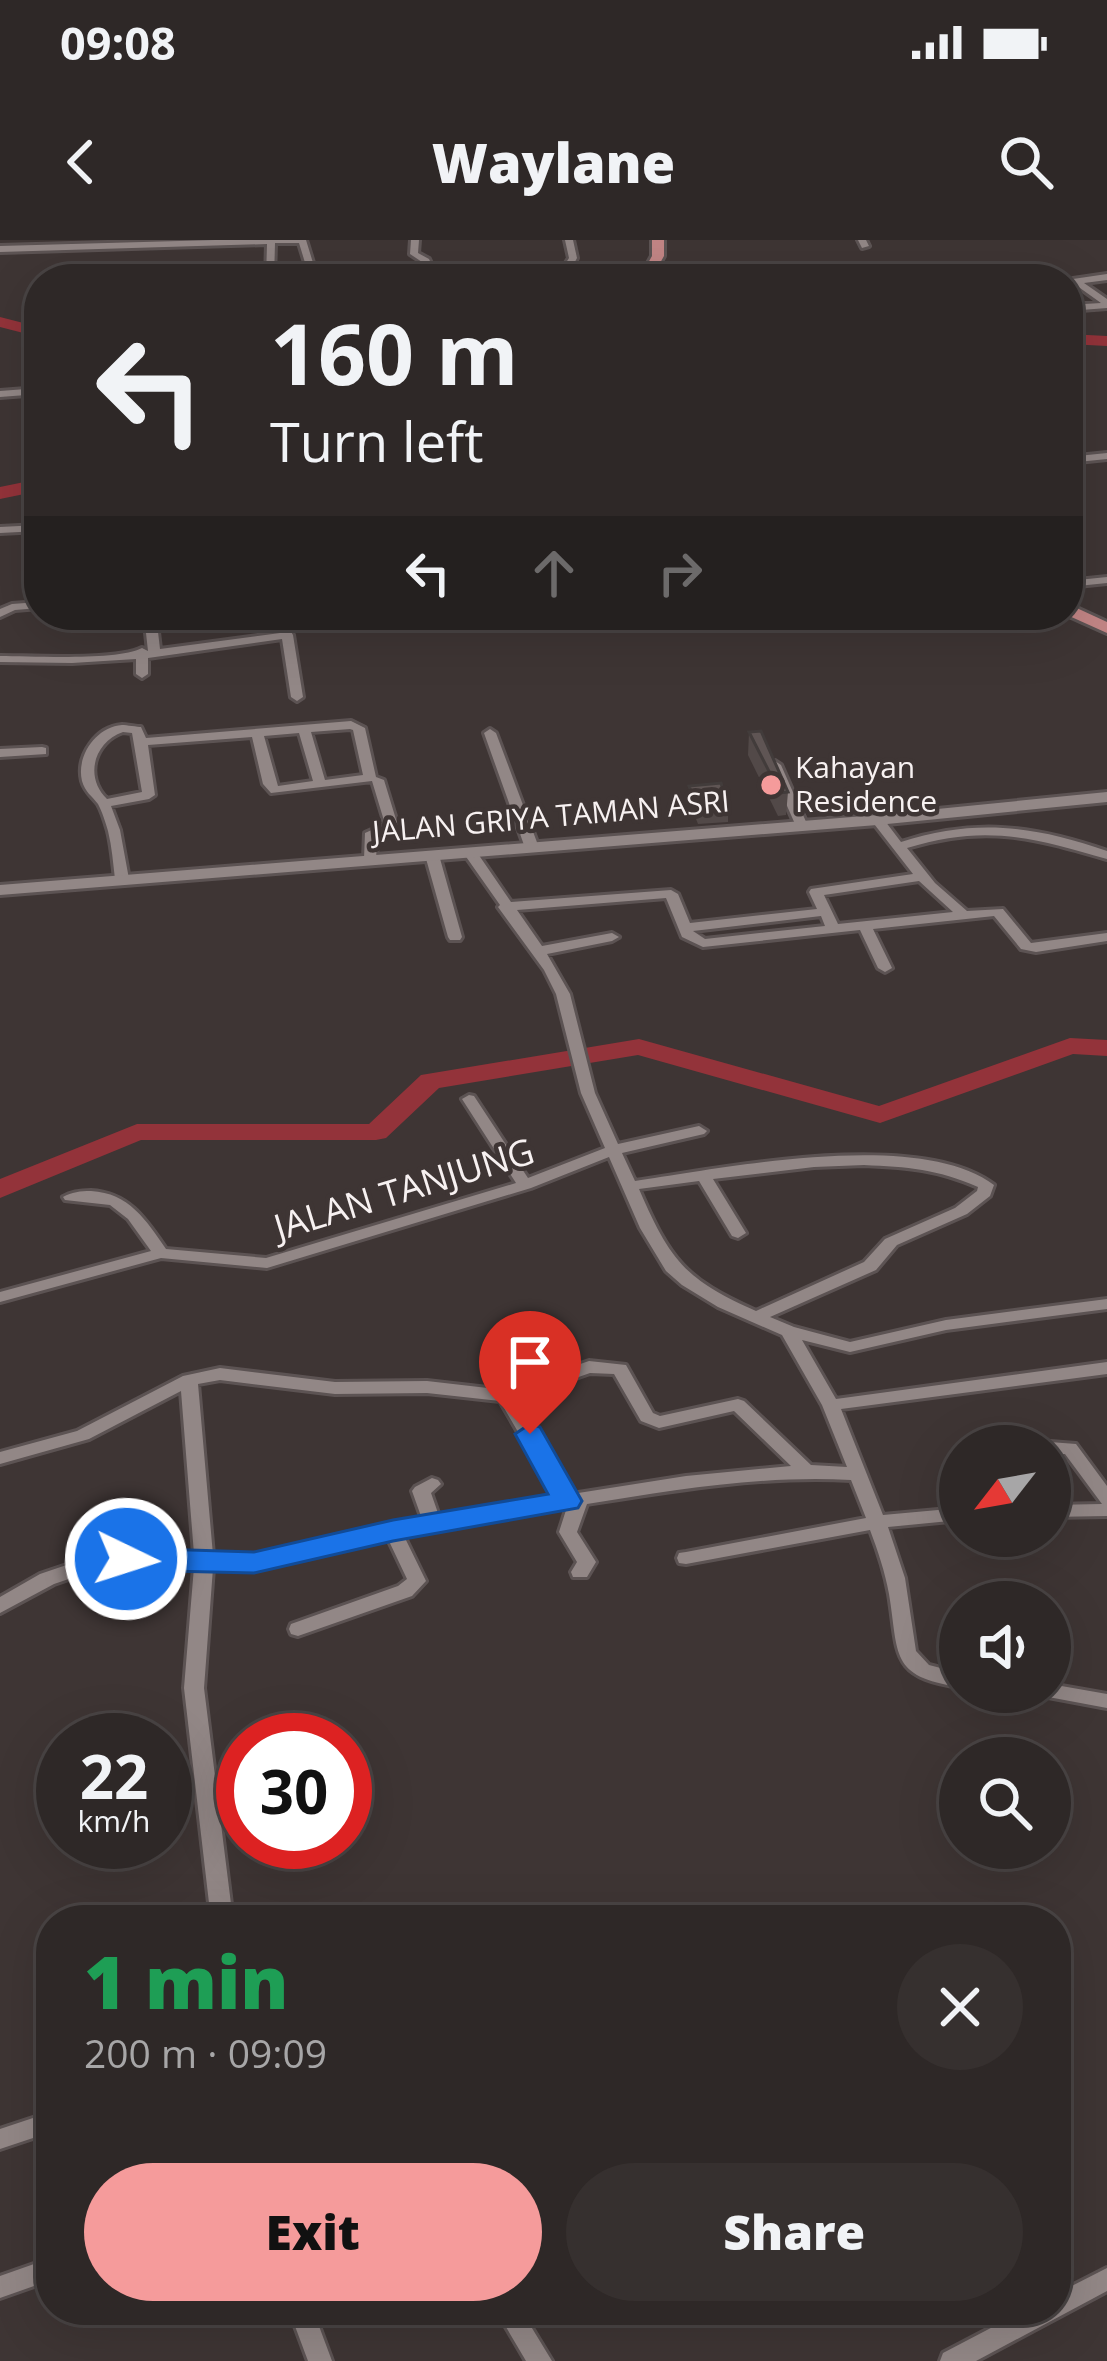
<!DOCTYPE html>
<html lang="en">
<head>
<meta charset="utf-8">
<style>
  body { margin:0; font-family:"Open Sans",sans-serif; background:#36302f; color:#f1f3f6; height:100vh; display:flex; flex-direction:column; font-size:45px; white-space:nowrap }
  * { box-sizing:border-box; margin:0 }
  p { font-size:39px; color:#a7a6a7 }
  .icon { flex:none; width:66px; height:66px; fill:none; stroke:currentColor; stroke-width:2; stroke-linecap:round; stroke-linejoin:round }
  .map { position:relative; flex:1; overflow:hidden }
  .panel { position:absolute; left:36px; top:1665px; width:1035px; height:420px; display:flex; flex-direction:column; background:#2e2827; border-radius:48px; box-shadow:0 12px 48px #0002,0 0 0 3px #494444 }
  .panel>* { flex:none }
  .top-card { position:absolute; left:24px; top:24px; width:1059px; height:366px; border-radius:48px; box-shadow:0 12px 48px #0002,0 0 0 3px #494444; background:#2e2827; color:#f1f3f6; overflow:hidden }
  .needle { width:78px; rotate:239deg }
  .buttons { position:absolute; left:939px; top:1185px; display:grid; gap:24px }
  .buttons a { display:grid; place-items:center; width:132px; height:132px; border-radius:50%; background:#2e2827; box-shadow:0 12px 48px #0002,0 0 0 3px #494444; font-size:60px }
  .speed { position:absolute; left:36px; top:1473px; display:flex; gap:24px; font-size:60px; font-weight:700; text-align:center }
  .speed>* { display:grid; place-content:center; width:156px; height:156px; border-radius:50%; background:#2e2827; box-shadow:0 12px 48px #0002,0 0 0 3px #494444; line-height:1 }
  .speed small { font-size:30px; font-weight:400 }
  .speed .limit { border:18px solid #d22; background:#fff; color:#111 }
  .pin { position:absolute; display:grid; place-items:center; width:102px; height:102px; color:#fff; margin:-123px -51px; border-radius:50% 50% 50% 0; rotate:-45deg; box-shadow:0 0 12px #0007 }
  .pin .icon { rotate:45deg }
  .me { position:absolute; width:132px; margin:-66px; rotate:94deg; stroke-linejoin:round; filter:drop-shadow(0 0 9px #0008) }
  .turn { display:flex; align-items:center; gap:42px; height:252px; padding:0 48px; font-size:54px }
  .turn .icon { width:156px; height:156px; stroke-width:2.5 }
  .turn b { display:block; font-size:84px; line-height:102px }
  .lanes { display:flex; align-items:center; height:114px; padding:0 48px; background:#0003; justify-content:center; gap:60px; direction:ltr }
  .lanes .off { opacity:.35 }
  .round { display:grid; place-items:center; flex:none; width:126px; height:126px; border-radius:63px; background:#36302f }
  .summary { display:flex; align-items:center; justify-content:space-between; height:204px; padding:0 48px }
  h1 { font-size:72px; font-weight:800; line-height:90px; color:#1e9e55 }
  .action { display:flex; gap:24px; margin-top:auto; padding:24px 48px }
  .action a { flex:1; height:138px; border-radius:72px; background:#f59b9b; color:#111; font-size:48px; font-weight:800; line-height:138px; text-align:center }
  .action a+a { background:#36302f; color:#f1f3f6 }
  .status { display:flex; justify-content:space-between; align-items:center; height:84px; padding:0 60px; background:#2e2827; direction:ltr }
  .status svg { height:33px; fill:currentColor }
  header { display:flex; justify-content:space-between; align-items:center; height:156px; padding:0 48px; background:#2e2827; font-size:54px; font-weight:800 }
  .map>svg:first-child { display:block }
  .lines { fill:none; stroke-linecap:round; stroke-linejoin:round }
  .river { fill:#93333a; fill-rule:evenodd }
  .minor-casing { stroke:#5c5353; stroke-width:6 }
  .tertiary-casing { stroke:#5c5353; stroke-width:6 }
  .primary-casing { stroke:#5c5353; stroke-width:6 }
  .minor { fill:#928786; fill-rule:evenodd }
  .tertiary { fill:#928786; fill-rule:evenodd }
  .primary { fill:#c28585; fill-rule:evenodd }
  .wall { fill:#524948 }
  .building { fill:#5f5554; stroke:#423c3b; stroke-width:3 }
  .route { fill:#1a73e8; stroke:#114b97; stroke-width:3 }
  .poi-dot { fill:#f59b9b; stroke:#3e3534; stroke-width:4.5 }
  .labels { text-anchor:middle; stroke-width:9; stroke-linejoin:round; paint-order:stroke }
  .far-poi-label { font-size:30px; fill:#f7f1f1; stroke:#3e3534; text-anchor:start }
  .far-street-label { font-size:30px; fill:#f7f1f1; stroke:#3e3534 }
  .street-label { font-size:36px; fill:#f7f1f1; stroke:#3e3534 }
</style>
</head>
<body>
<div class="status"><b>09:08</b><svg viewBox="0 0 49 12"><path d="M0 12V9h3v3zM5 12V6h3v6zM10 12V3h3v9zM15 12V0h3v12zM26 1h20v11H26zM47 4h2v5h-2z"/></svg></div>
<header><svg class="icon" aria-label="back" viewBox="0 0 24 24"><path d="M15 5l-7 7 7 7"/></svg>Waylane<svg class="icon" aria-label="search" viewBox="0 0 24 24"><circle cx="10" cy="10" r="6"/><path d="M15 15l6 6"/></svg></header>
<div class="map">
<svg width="1107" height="2121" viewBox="0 0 1107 2121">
  <rect width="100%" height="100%" fill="#3e3534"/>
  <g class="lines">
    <path class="river" d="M0 77 39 87V97L0 87Z
      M1068 94 1107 96V106L1068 104Z
      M39 239V251L0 259V247Z
      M1070 798 1107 800V816L1073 814 880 883 638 815 439 848 386 898 376 900H141L0 958V939L137 884H369L421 835 639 799 879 866Z"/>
    <g class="minor-casing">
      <path id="minor" d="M215 0H306L318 39H310L299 3H275L274 39H266L267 4 0 12V6Z
        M411 0H419L418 13 429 19 436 34 562 29 569 18 565 0H573L577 18 570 31 582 39H571L563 35 376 39 380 36 427 35 422 22 410 14Z
        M858 0H866L869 6 862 8Z
        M1107 34V40L1084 43 1107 59V68L1068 71V65L1101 63 1073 43V39Z
        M39 148V154L0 157V151Z
        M1107 213V219L1068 223V217Z
        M39 285V291L0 293V287Z
        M1107 337V343L1068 347V341Z
        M39 362V368L15 370 0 377V369L12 364Z
        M144 375H156L160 409 280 393 269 375H281L293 395 303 457 297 461 291 457 282 399 148 418V434L142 438 136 434V419L72 423 0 422V416C32 416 118 421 142 408L148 411Z
        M351 481 365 488 376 537 384 540 398 586 377 595 376 622 371 623 364 619 365 593 385 584 372 541 271 553 263 544 252 497 148 505 155 555 149 559 111 566 120 590 129 639 122 643 115 639C113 623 112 607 108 591 106 584 102 571 98 564 92 556 85 552 82 541 76 516 96 487 122 485 126 485 138 487 141 487L146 498ZM350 489 353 490 363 535 325 540 311 492ZM123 492 132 493 142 552 107 559C84 537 94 502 123 492ZM299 493 313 541 278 546 264 496Z
        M490 489 496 493 538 605 536 608H526L524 605 484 493Z
        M42 507 46 508V514L0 517V509Z
        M775 521 781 525 807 584 806 587H796L795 584 769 525Z
        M877 576 882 577 901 602C976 578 1034 586 1107 611V619C1031 597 985 584 907 608L935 643 967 671 1003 669 1031 703 1107 693V701L1036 712 1021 709 994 676 873 689 892 728 885 732 878 728 860 690 703 707 682 697 666 658 517 670 542 706 612 693 619 697 612 701 547 714 570 754 595 853 618 904 699 886 707 891 704 894 622 913 635 941C724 928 919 888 994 945L990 956 967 974 897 1005 876 1030 770 1077 794 1087 850 1102 946 1080 1107 1059V1069L946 1090 850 1112 802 1100 836 1159 1107 1122V1134L841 1169 883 1275 960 1268V1280L888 1287 905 1338 916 1411 929 1425 960 1433V1447C889 1437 899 1414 889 1354 885 1332 878 1311 870 1290L686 1324 679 1323 677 1318 679 1313 686 1312 866 1278 851 1240C763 1235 674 1250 587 1264L577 1292 596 1322 587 1337H573L571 1332 577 1322 559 1292 567 1267 404 1296 426 1341 412 1356 298 1396 291 1394 289 1389 291 1384 398 1346 407 1339 388 1299 254 1330 213 1328 204 1448 233 1680H211L184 1448 194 1327 110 1325 54 1344 0 1373V1357L40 1334 99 1314 95 1274 98 1270H110L113 1274 117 1312 194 1314 181 1151 89 1199 0 1224V1212L77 1191 183 1136 220 1128 335 1142 427 1141 505 1150 589 1121 626 1125 653 1173 660 1176 738 1159 744 1161 811 1225 847 1227 822 1165 782 1095 718 1067 682 1045 666 1031 640 988 609 917 531 948 267 1028 161 1018 0 1062V1052L151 1011 128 979 110 965 65 960 63 957C72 952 80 951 91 951 129 953 146 980 166 1009L266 1018 516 943 462 859 469 855 474 856 528 938 605 908 581 853 556 754 544 730 498 667 500 665 462 611 464 608H474L511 662 671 650 678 654 690 683 817 669 809 652 811 649 913 634 871 580ZM919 641 953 672 838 684 824 655ZM821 676 825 686 705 699 693 691ZM864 925C908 927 937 929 978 947L977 951 955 968 885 999 864 1022 756 1071C684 1039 670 1020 639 949L699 941 732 996 738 998 746 993 713 939 814 927ZM590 1133 614 1134 641 1181 659 1188 734 1171 791 1226 686 1236 572 1254 516 1159ZM220 1140 335 1154 427 1153 500 1161 556 1257 439 1276 431 1253 441 1244 438 1240 432 1238 415 1247 412 1251 422 1279 254 1316 213 1315 198 1144Z
        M432 611 439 615 462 697 460 700H450L448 697 425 615Z
        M1050 1202 1076 1204 1107 1246V1276L1050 1277V1265L1102 1264 1065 1214H1050V1206H1042Z
        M1050 1444 1107 1454V1468L1043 1456 1041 1452H1050Z
        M51 1872V1892L0 1909V1889Z
        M51 2018V2040L0 2058V2036Z
        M1107 2028V2051L976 2121H940L943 2113 1025 2070H1056V2054Z
        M289 2070H313L332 2121H308Z
        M496 2070H521L552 2121H526Z"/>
    </g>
    <g class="tertiary-casing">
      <path id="tertiary" d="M1107 552V562L877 585 0 655V645L877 575Z"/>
    </g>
    <g class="primary-casing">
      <path id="primary" d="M652 0H664V16L651 39H639L652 16Z
        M1068 364 1107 382V393L1067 375Z"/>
    </g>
    <use href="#minor" class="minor"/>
    <use href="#tertiary" class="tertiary"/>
    <use href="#primary" class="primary"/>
  </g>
  <path class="wall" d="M749 492 788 552 786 575 778 576 748 515Z
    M689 546 728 566V582L698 584 689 561Z"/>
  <path class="building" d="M761 491 788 552 780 553 749 492Z
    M721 543 728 566 698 568 689 546Z"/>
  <path class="route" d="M530 1184 540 1187 582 1261 578 1268 393 1301 254 1333 126 1330 115 1326 111 1319 115 1311 126 1308 254 1312 393 1280 548 1254 515 1194Z"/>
  <circle class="poi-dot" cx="771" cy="545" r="12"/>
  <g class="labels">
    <g class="far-poi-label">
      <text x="795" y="538">Kahayan<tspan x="795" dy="34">Residence</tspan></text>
    </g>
    <g class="far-street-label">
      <text transform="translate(551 577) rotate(-5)" y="10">JALAN GRIYA TAMAN ASRI</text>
    </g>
    <g class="street-label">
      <text transform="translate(404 949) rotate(-17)" y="13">JALAN TANJUNG</text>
    </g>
  </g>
</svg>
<div class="buttons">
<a><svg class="needle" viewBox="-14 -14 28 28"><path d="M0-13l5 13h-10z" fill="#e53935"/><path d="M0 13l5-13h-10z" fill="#a7a6a7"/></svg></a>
<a><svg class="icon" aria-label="sound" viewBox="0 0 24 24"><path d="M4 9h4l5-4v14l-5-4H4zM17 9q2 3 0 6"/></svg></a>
<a><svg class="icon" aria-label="search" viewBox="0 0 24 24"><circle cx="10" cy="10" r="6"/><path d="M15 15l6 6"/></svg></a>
</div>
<div class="speed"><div>22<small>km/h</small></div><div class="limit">30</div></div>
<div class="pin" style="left:530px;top:1194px;background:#d93025"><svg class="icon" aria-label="arrive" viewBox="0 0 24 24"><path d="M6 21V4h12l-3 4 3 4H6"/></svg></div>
<svg class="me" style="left:126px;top:1319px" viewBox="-20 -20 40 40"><circle r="17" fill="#1a73e8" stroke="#fff" stroke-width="3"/><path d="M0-11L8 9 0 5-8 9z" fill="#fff"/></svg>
<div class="top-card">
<div class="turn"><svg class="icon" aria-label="left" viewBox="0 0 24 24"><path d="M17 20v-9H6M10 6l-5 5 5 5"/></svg><div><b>160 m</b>Turn left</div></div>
<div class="lanes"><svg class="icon" aria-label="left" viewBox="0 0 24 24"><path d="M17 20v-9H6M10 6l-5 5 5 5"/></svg><svg class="icon off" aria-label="ahead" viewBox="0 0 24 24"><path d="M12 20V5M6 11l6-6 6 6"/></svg><svg class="icon off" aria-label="right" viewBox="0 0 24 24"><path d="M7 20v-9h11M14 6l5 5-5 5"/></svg></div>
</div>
<section class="panel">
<div class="summary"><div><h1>1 min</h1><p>200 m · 09:09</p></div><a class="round"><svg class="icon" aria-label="close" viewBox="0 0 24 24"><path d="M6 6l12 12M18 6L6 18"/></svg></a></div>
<div class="action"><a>Exit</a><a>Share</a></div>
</section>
</div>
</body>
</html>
